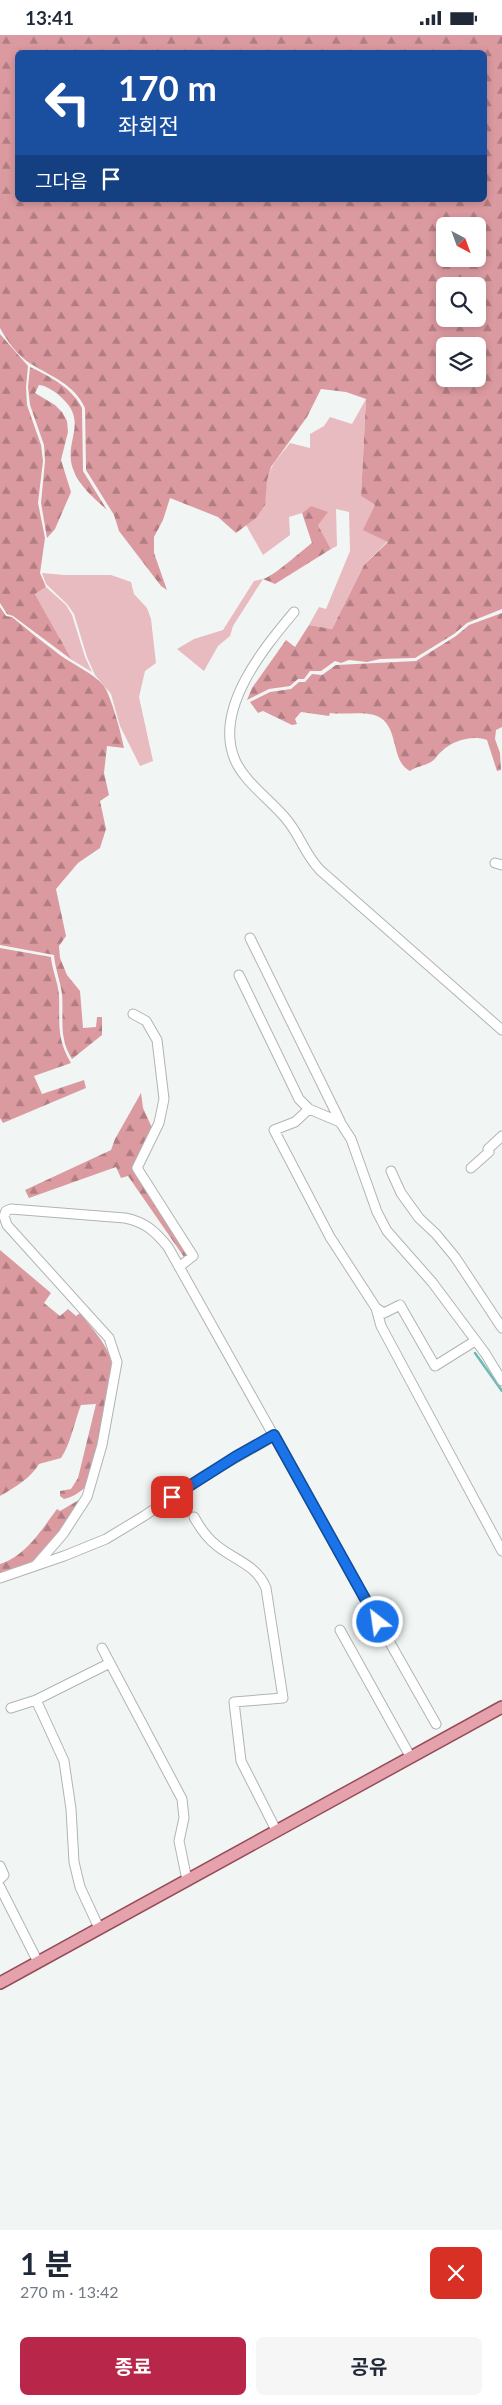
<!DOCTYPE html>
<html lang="ko">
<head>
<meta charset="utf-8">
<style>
  body { margin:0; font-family:Lato,"Noto Sans KR",sans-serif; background:#f6f6f7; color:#1f2937; height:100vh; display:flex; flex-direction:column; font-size:19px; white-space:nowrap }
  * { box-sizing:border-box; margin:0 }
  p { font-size:16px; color:#747a83 }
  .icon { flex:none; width:28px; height:28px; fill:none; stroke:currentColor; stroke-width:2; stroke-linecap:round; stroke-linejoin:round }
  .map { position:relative; height:2195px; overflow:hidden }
  .details { display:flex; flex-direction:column; background:#fff; flex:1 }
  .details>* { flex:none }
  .banner { position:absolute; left:15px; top:15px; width:472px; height:152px; border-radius:8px; box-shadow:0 2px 8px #0003; background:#1a4fa0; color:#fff; overflow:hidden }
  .needle { width:32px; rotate:139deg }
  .fabs { position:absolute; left:436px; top:182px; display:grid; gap:10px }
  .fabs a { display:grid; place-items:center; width:50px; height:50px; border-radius:8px; background:#fff; box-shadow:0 2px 8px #0003; font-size:25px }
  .pin { position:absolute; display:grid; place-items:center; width:42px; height:42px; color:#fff; margin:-21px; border-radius:10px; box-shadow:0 2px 8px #0006 }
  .me { position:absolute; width:55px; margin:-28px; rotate:330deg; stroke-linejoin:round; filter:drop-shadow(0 0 4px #0008) }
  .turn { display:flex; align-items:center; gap:18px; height:105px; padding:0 20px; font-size:22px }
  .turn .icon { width:65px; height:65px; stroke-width:2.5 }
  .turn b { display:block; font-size:35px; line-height:42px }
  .then { display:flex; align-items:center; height:48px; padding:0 20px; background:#0003; gap:10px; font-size:19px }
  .round { display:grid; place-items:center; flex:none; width:52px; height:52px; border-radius:8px; background:#f6f6f7 }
  .head { display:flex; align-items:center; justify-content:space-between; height:85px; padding:0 20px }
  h1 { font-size:30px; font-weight:700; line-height:38px }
  .action { display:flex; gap:10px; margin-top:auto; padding:10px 20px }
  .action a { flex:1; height:58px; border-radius:8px; background:#b82749; color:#fff; font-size:20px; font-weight:700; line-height:58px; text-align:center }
  .action a+a { background:#f6f6f7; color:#1f2937 }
  .status { display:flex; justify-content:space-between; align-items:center; height:35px; padding:0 25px; background:#fff; direction:ltr }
  .status svg { height:14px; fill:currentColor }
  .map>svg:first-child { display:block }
  .grass { fill:#e7bbbf }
  .forest { fill:url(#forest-firs); fill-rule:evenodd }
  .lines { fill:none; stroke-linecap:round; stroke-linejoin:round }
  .stream { stroke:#6dbbb2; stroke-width:2.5 }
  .minor-casing { stroke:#b0b4b3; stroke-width:11 }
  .major-casing { stroke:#964d58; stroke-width:14 }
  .minor { stroke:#fff; stroke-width:9 }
  .major { stroke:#e5a2ac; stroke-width:11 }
  .route-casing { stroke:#114b97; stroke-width:12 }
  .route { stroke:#1a73e8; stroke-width:9 }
</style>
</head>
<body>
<div class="status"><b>13:41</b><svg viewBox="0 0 49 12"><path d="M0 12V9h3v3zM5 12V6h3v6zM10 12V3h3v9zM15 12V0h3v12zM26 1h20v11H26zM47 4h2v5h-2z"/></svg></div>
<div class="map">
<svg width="502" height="2195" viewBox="0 0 502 2195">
  <defs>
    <pattern id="forest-firs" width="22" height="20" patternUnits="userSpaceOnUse" patternTransform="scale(1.25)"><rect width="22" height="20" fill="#db9aa0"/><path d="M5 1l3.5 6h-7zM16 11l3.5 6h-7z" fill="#b17d82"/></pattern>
  </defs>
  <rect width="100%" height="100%" fill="#f1f6f5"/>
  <path class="grass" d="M366 364 361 461 375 470 388 506 364 530 332 594 309 590 319 572 326 574 350 516 349 477 336 474 337 511 331 514 318 490 311 471 302 478 289 482 290 500 263 520 246 490C271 471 261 457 271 434 275 425 284 416 290 408L310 413V399L324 391 330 382 352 389Z
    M42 538 64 540H111L131 547 134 559 147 573 151 584 156 628 145 636 139 662 153 726 140 731 120 691 111 659 95 640 87 622 74 579 67 569 46 549Z
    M263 544 233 591 230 601 218 611 204 636 177 614 194 604 223 595 254 546Z
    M46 552 66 570 72 580 85 622 92 637 72 625 35 559Z"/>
  <path class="forest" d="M0 0H502V574L467 588 454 599 415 623 380 624 367 627 349 625 341 628 335 626 321 636H310L304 644H298L290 651 269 654 247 665 252 653 286 605 295 612 309 590 332 594 364 530 388 507 363 495 375 470 361 461 366 364 346 357 321 354 307 382 271 432 267 446 265 470 256 483 236 498 218 482 170 463 163 485 154 502V518L167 555 161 551 119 496 114 480 86 435 85 373C74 349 52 342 31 329 18 321 7 306 0 293ZM18 18H485V165H18ZM445 191H478V224H445ZM445 251H478V284H445ZM445 311H478V344H445Z
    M0 299 28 331 26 352 27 370 41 410 43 426 38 468 45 503 40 538 46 552 35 559 72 625 13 581 7 579 0 568Z
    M30 332C50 341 72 353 82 373L83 436 107 475C94 463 79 451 73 434 63 406 89 388 62 363 56 357 47 351 39 350L35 358 55 370 62 377 67 386 68 397 61 425 71 457 55 494 47 503 41 468 45 426 44 410 30 370 28 352Z
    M311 471 328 477 318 490 331 514 275 549 263 544C274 541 300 517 312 508L302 478Z
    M0 572 6 581 12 582C28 595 44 608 60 620 75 631 92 637 104 651 111 661 122 701 124 713L107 711 104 738 109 760 100 766 106 794 100 813 78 828 56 854 66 901 59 911 60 923 67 940 80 956 83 993 96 992 97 982H102V1000L72 1024C58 1002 64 983 62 959 60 945 55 933 54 920L0 910Z
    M502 578V692L496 695 495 704 500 718 501 735 497 736 487 705C472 700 454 705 442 716 438 719 436 724 431 727 424 731 417 731 410 736 390 726 400 691 377 681 363 676 345 680 330 678L329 681 301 677 295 684 297 689 292 690 263 676 258 678 250 667 270 657 291 654 299 647H305L312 639 322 640 336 630 416 626 456 601 469 590Z
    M0 913 51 922C52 935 58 947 59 960 60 988 56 1003 71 1028L34 1041 42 1059 84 1045 86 1053 3 1088 0 1083Z
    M141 1058 143 1073 153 1095 134 1132 188 1219 184 1222 128 1141 121 1143 116 1132 29 1163 25 1155 111 1115 115 1104Z
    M0 1215 51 1258 44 1268 60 1281 68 1274 76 1281 80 1278C90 1291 108 1310 111 1326 114 1347 99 1424 91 1444 86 1454 74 1462 64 1464L60 1461V1456L71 1454 78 1443 96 1369 81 1370C74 1388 71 1408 61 1423L39 1429C31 1443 14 1453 0 1461Z
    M84 1462C70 1483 48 1518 26 1530 18 1534 8 1536 0 1539V1529C26 1521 42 1494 57 1474L60 1476Z"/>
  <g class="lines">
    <path class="stream" d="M475 1318 502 1356"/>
    <g class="minor-casing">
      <path id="minor" d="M294 577C264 613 213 674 235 725 245 748 271 765 287 785 301 802 304 818 320 835L502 995
        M495 828 502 830
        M250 903 340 1086
        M239 940 299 1064 309 1074 340 1087 351 1104 377 1177 387 1196 432 1247 485 1318 502 1346
        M133 979 146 986 157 1005 164 1064 159 1088 137 1133 193 1221 179 1232
        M309 1074 295 1087 274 1095 330 1202 376 1273 381 1291 502 1516
        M471 1133 489 1117 488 1114 502 1101
        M391 1136 401 1158 419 1183 436 1199 455 1222 502 1293
        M376 1273 384 1278 400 1270 435 1331 475 1306
        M194 1482C200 1493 206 1502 216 1510 234 1525 257 1530 266 1553L283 1663 234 1667 241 1726 276 1795
        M37 1529 63 1499 87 1462 102 1410 117 1327 109 1303 7 1190 4 1181 6 1176 11 1174 125 1183C145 1187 155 1196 168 1212L378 1587
        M0 1543 64 1521 106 1504 144 1481 202 1442 274 1401
        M340 1595 410 1721
        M385 1599 436 1689
        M102 1613 182 1764 184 1783 179 1806 187 1845
        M36 1665 64 1726 71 1774 74 1827 80 1852 99 1893
        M11 1673 36 1665 110 1628
        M0 1831 4 1840 0 1844
        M0 1852 38 1927"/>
    </g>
    <g class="major-casing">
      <path id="major" d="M0 1948 502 1672"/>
    </g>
    <use href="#minor" class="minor"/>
    <use href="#major" class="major"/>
  </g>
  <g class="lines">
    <g class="route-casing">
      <path id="route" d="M172 1462 235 1422 274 1400 378 1587"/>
    </g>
    <use href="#route" class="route"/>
  </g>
</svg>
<div class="fabs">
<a><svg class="needle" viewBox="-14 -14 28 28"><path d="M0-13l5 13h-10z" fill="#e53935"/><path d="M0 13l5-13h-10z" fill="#747a83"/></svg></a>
<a><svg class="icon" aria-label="search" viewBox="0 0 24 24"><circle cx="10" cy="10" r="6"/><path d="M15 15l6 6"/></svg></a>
<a><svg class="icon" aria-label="layers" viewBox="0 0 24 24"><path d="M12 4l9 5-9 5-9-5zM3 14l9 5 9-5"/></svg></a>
</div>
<div class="pin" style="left:172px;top:1462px;background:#d93025"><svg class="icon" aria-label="arrive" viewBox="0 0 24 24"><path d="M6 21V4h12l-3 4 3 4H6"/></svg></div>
<svg class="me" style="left:378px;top:1587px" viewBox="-20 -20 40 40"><circle r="17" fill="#1a73e8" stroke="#fff" stroke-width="3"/><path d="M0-11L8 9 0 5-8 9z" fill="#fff"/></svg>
<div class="banner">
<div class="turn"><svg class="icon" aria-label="left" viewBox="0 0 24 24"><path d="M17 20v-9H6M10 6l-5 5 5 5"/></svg><div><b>170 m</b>좌회전</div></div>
<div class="then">그다음<svg class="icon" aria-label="arrive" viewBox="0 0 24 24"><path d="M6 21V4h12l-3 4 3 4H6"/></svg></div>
</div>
</div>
<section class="details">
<div class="head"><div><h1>1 분</h1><p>270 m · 13:42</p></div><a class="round" style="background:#d93025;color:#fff"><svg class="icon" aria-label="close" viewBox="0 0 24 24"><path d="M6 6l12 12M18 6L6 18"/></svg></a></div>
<div class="action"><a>종료</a><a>공유</a></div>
</section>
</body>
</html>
